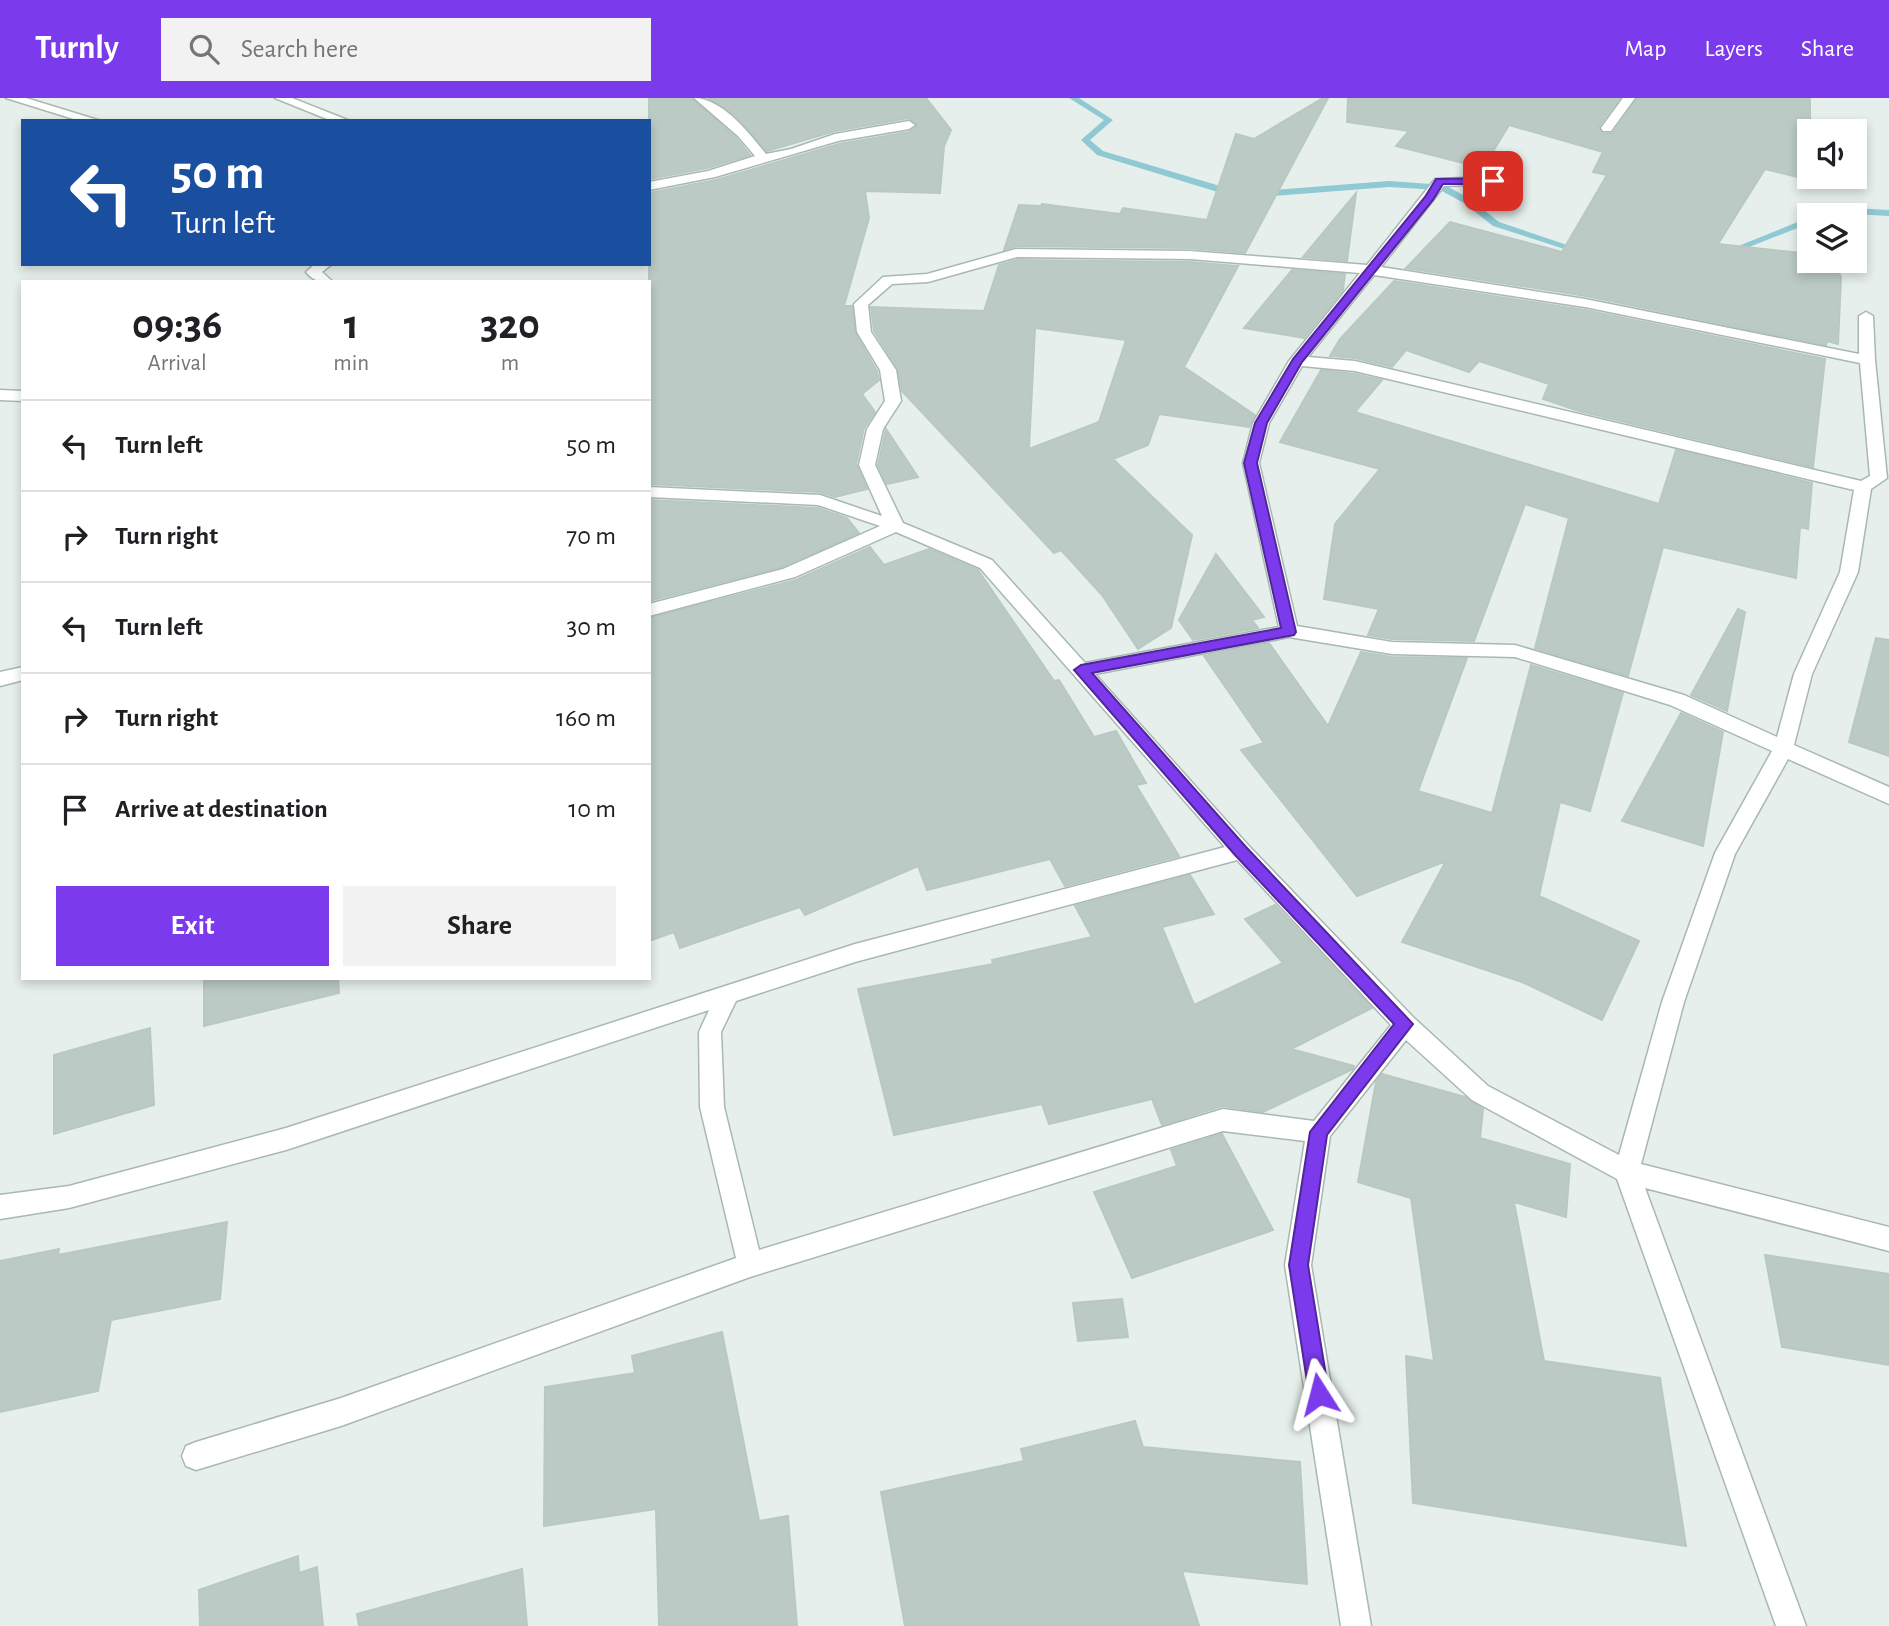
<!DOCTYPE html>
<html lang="en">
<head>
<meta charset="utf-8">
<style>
  body { margin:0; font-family:"Alegreya Sans",sans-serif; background:#f2f2f2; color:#202124; height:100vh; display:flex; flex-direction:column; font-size:26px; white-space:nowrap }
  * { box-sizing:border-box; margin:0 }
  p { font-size:23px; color:#757577 }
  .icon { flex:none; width:38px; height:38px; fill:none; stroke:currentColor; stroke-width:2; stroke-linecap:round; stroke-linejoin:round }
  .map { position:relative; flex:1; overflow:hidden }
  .panel { position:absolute; left:21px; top:182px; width:630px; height:700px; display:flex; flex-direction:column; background:#fff; border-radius:0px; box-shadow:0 4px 10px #0003 }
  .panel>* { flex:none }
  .guide { position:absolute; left:21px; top:21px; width:630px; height:147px; border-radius:0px; box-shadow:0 4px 10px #0003; background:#1a4fa0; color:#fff; overflow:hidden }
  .tools { position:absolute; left:1797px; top:21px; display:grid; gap:14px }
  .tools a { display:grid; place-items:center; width:70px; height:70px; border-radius:0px; background:#fff; box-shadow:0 4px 10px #0003; font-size:35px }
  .pin { position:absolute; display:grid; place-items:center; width:60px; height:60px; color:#fff; margin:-30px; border-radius:14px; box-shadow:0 4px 10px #0006 }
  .me { position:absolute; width:77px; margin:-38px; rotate:351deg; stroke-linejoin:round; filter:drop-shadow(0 0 5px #0008) }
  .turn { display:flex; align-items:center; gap:24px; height:147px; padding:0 35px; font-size:32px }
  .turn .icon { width:91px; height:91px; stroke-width:2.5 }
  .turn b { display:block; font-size:49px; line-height:60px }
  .eta { display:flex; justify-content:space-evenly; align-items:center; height:119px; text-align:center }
  .eta b { font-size:42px; font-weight:700; line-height:49px }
  .button { display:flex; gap:14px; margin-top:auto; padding:14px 35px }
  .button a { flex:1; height:80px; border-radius:0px; background:#7c3aed; color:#fff; font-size:28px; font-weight:700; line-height:80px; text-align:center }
  .button a+a { background:#f2f2f2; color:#202124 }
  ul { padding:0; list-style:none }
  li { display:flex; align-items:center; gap:21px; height:91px; padding:0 35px; border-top:2px solid #e0e0e0 }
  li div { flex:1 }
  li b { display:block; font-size:26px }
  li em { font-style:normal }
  header { display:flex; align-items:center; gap:42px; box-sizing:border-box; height:98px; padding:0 35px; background:#7c3aed; color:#fff }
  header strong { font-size:33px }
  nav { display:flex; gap:38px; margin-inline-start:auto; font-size:24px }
  .search { width:490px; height:63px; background:#f2f2f2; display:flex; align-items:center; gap:18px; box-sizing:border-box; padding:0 24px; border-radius:0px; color:#757577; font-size:26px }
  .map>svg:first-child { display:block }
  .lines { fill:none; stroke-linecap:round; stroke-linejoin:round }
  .stream { fill:#8ec9d4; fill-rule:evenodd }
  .building { fill:#bbcac4; stroke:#b8c9c2; stroke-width:2; fill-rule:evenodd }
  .street-casing { stroke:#a8b8b2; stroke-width:3 }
  .street { fill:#fff; fill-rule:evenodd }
  .route { fill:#7c3aed; stroke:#51269a; stroke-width:2 }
</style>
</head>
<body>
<header>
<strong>Turnly</strong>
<div class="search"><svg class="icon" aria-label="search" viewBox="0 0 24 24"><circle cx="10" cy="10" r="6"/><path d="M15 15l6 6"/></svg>Search here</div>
<nav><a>Map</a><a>Layers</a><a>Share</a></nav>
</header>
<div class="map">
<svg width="1889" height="1528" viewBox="0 0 1889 1528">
  <rect width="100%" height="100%" fill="#e6efeb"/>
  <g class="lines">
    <path class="stream" d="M1069 0H1079L1113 22 1090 42 1103 53 1240 94 1236 97 1221 95 1097 57 1081 42 1104 22Z
      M1389 83 1445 87 1470 101 1499 124 1588 154 1580 156 1493 128 1464 105 1440 92 1389 89 1260 99 1256 96 1260 93Z
      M1834 109 1889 112V118L1835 115 1816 117Z
      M1810 119V125L1729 157 1721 155Z"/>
  </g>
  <path class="building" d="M649 0H691L736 40 750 57 707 70 649 81Z
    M708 0H926L951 32 944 48 940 95 865 93 869 120 844 208H852L855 235 877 273 879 282 862 296 875 314 864 330 856 366 867 391 835 399 820 394 649 386V95L716 82 839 46 909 34 917 28 909 20 835 33 767 53 736 18Z
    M1323 0H1328L1245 155 1190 150 1016 148 1004 152 1019 107 1041 108 1042 106 1120 116 1123 110 1207 122 1236 36 1254 41Z
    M1348 0H1620L1599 28 1603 36 1613 35 1638 0H1810V82L1765 71 1718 146 1810 156V163H1835L1841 180 1838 246 1827 243 1826 247 1586 198 1406 170 1450 124 1562 154 1607 77 1593 74 1603 54 1509 27 1483 70 1396 48 1409 33 1347 24Z
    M1356 95 1347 163 1303 159Z
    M1017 162 1190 164 1238 168 1184 269 1255 317 1249 329 1159 316 1148 347 1113 361 1192 437 1171 530 1138 551 1102 497 1061 452 1054 455 902 293 898 271 874 233 871 209 984 213 999 167ZM1035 230 1126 242 1099 324 1029 351Z
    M1292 172 1345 176 1343 192 1304 240 1244 230Z
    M1394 183 1585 212 1825 261 1813 369 1579 313 1543 301 1549 286 1479 263 1469 274 1406 252 1392 269 1355 260 1330 258 1340 241Z
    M1321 272 1355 276 1382 282 1355 314 1659 406 1676 352 1812 385 1808 431 1800 429 1796 480 1663 449 1628 578 1535 550 1569 420 1525 406 1474 543 1392 541 1368 537 1379 511 1324 501 1335 426 1380 371 1280 344Z
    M886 331 918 379 887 386 878 367Z
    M649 402 818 410 847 420 859 435 782 469 649 503Z
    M870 449 884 467 929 451 978 472 1054 583 1059 582 1094 639 1116 633 1146 685 1136 687 1179 758 1065 788 1050 761 927 792 918 768 805 817 800 809 680 850 674 834 649 843V520L796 482Z
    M1216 456 1264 519 1252 522 1258 530 1193 542 1179 522Z
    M1738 511 1745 514 1727 613 1691 597Z
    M1876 540 1889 542V658L1849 644Z
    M1269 545 1328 628 1361 554 1392 559 1467 560 1418 693 1492 715 1531 567 1623 595 1590 713 1560 704 1539 798 1639 843 1602 922 1522 884 1402 844 1446 763 1357 798 1241 652 1264 645 1204 558Z
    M1681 615 1723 634 1703 748 1622 723Z
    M1190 777 1214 816 1162 829 1194 907 1283 865 1245 821 1275 807 1372 910 1291 951 1354 968 1353 971 1263 1014 1222 1008 1162 1027 1152 1001 1049 1026 1042 1006 894 1037 858 891 993 866 992 862 1092 839 1075 808Z
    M204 880H338L339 895 204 928Z
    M150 930 154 1007 54 1036V957Z
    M1382 976 1465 999 1483 1011 1480 1040 1570 1066 1566 1119 1514 1104 1544 1263 1660 1280 1686 1448 1413 1405 1406 1258 1434 1263 1411 1100 1358 1084 1376 984Z
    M1222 1036 1273 1132 1132 1180 1094 1094 1177 1068 1171 1052Z
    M227 1124 220 1201 111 1222 98 1293 0 1314V1163L59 1151 58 1157Z
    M1765 1157 1889 1176V1267L1782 1249Z
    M1122 1201 1128 1239 1078 1243 1073 1205Z
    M722 1234 759 1423 788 1418 797 1528H659L656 1411 544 1428 545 1289 635 1275 632 1258Z
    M1135 1323 1143 1349 1300 1364 1307 1486 1182 1473 1199 1528H905L881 1394 1024 1363 1021 1351Z
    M298 1458 299 1475 317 1469 323 1528H200L199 1492Z
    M522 1471 527 1528H359L357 1516Z"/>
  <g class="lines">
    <g class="street-casing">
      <path id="street" d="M6 0H26L101 23H80Z
        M275 0H292L350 23H332Z
        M694 0C722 0 749 35 766 56L791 51 835 36 909 23 915 27 909 31 838 43 715 79 649 92V84L708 73 755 58 738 38Z
        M1623 0H1635L1611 33H1603L1601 30Z
        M1493 79 1498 80V86L1444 88 1381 169 1585 201 1859 256V218L1866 214 1873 218 1875 262 1887 380 1871 391 1858 474 1812 576 1794 647 1889 689V706L1788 661 1735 756 1684 904 1641 1066 1889 1129V1153L1645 1090 1806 1528H1776L1617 1081 1472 1002 1406 942 1330 1038 1311 1167 1371 1528H1341L1285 1167 1305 1043 1223 1033 750 1179 341 1328 196 1372 186 1368 182 1358 186 1348 196 1344 341 1300 736 1160 700 1009 699 934 709 912 286 1052 69 1110 0 1121V1097L69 1088 286 1030 855 846 1225 749 980 470 896 434 795 479 649 518V506L783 471 880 428 818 407 649 399V389L820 397 882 418 859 367 867 331 885 303 880 272 857 234 854 206 883 179 927 176 1016 151 1190 153 1367 167 1435 81ZM1017 159 1190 161 1360 175 1289 263 1253 325 1243 365 1279 529 1085 565 992 462 903 425 875 367 883 331 901 303 896 272 871 234 868 207 892 186 928 184ZM1374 177 1585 209 1860 265 1870 378 1861 383 1355 263 1308 259ZM1302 268 1355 273 1854 392 1840 474 1794 576 1777 639 1684 597 1515 547 1392 544 1297 528 1259 365 1269 325ZM1289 539 1392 556 1515 559 1670 607 1772 653 1715 755 1662 904 1619 1057 1488 988 1413 919 1248 747 1095 576ZM1237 762 1391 927 1314 1023 1223 1011 759 1152 724 1009 721 934 736 903 855 864Z
        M315 166H332L322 174 333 184C321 184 314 184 306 174Z
        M0 292 23 293V303L0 302Z
        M23 569V582L0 588V574Z"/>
    </g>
    <use href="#street" class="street"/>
  </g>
  <path class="route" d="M1436 81 1493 80 1498 83 1493 86H1443L1433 102 1302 264 1267 325 1257 365 1296 534 1294 537 1092 575 1246 749 1413 926 1327 1037 1308 1167 1329 1296 1326 1303 1319 1306 1312 1303 1309 1296 1289 1167 1310 1034 1394 926 1235 757 1074 572 1081 567 1281 530 1244 365 1255 325 1293 261 1425 99Z"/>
</svg>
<div class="tools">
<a><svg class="icon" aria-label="sound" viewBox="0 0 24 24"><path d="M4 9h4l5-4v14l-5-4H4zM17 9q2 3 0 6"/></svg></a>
<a><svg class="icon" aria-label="layers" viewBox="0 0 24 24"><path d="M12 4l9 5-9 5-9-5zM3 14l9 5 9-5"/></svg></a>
</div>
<div class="pin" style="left:1493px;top:83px;background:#d93025"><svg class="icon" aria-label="arrive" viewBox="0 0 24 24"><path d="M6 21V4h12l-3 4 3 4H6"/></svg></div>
<svg class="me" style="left:1319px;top:1296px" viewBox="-20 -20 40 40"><path d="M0-17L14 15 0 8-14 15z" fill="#7c3aed" stroke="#fff" stroke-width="4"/></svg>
<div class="guide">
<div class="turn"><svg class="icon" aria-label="left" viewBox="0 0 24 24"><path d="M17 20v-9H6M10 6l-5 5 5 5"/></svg><div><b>50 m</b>Turn left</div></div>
</div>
<section class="panel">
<div class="eta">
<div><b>09:36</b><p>Arrival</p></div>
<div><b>1</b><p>min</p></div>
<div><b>320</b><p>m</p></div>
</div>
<ul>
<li><svg class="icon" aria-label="left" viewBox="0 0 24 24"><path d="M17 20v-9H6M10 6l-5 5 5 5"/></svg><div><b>Turn left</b></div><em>50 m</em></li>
<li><svg class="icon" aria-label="right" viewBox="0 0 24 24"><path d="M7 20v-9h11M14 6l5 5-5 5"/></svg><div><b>Turn right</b></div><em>70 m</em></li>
<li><svg class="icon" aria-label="left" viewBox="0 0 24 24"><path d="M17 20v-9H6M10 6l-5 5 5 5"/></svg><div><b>Turn left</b></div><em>30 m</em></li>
<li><svg class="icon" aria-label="right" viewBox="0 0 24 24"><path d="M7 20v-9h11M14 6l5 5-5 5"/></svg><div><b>Turn right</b></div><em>160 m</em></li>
<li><svg class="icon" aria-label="arrive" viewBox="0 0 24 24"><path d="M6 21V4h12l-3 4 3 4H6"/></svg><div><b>Arrive at destination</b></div><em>10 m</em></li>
</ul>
<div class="button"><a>Exit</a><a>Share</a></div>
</section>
</div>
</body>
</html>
